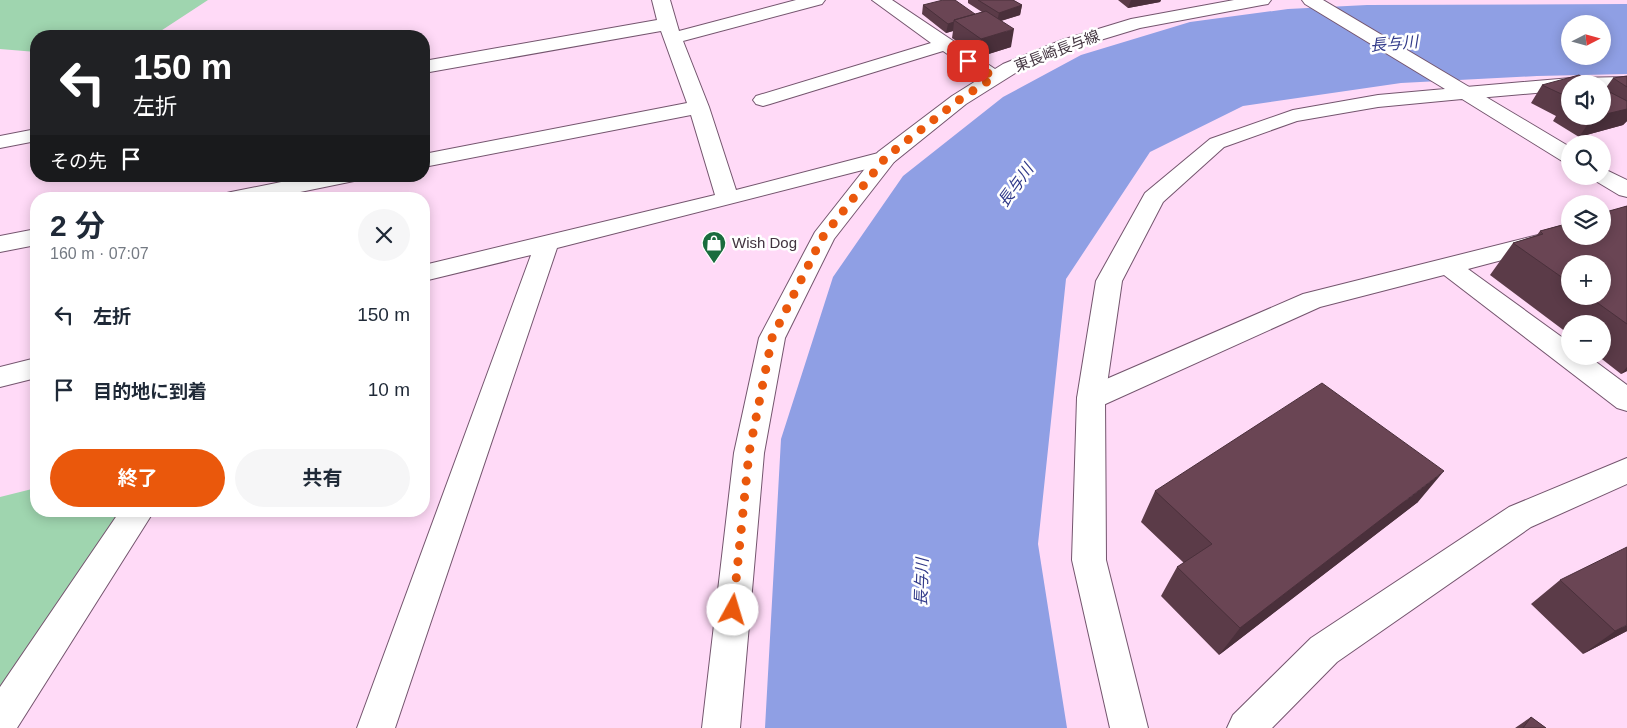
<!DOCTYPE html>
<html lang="ja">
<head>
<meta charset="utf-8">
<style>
  body { margin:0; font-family:Helvetica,"Noto Sans JP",sans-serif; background:#f6f6f7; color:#1f2937; height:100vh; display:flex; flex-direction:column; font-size:19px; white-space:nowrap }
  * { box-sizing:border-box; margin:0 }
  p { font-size:16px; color:#747a83 }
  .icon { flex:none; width:28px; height:28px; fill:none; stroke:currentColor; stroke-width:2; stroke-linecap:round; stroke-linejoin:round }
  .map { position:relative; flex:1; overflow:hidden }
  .side { position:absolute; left:30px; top:192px; width:400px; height:325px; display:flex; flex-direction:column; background:#fff; border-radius:20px; box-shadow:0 2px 12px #0003 }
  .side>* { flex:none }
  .hud { position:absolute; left:30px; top:30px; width:400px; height:152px; border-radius:20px; box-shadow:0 2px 12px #0003; background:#202124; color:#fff; overflow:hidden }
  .needle { width:32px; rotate:84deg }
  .controls { position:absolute; left:1561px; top:15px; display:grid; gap:10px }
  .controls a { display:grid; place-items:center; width:50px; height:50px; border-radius:50%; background:#fff; box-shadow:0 2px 12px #0003; font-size:25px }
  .pin { position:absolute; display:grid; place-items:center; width:42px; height:42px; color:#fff; margin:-21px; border-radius:10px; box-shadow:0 2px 8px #0006 }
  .me { position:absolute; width:55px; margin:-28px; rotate:6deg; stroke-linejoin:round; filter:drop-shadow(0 0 4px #0008) }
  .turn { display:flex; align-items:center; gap:18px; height:105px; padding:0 20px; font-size:22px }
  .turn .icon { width:65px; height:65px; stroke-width:2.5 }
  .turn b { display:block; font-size:35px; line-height:42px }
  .then { display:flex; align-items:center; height:48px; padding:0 20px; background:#0003; gap:10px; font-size:19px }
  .round { display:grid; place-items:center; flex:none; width:52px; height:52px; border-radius:26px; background:#f6f6f7 }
  .summary { display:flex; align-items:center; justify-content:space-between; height:85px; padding:0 20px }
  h1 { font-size:30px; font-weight:700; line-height:38px }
  .primary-button { display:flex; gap:10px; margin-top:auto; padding:10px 20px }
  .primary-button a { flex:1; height:58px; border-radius:30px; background:#ea580c; color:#fff; font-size:20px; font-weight:700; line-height:58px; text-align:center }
  .primary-button a+a { background:#f6f6f7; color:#1f2937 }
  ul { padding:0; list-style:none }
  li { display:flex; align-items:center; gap:15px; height:75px; padding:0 20px }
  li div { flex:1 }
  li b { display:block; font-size:19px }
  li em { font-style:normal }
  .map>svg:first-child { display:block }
  .green { fill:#9fd5af }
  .water { fill:#8f9fe4; fill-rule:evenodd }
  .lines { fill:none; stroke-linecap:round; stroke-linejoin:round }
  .minor-casing { stroke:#74556e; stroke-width:2 }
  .tertiary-casing { stroke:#74556e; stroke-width:2 }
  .primary-casing { stroke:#74556e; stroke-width:2 }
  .minor { fill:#fff; fill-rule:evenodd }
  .tertiary { fill:#fff; fill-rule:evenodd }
  .primary { fill:#fff; fill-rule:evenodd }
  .wall { fill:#5b3b48; fill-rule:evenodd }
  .shaded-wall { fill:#4a303b }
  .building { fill:#6a4554; stroke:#4a303b }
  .route { stroke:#ea580c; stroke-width:9; stroke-dasharray:0 16.2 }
  .labels { text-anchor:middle; stroke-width:5; stroke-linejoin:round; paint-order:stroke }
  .street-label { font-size:15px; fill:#42333f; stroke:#fff }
  .poi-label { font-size:15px; fill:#42333f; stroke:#fff; text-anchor:start }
  .water-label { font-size:16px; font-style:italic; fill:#303989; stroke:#fff }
</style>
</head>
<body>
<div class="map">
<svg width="1627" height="728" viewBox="0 0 1627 728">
  <rect width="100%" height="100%" fill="#ffdaf7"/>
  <path class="green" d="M0 0H208L153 36H36V52L0 49Z
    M36 488V511H121L0 687V497Z"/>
  <path class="water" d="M1627 4V74L1537 76 1401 83 1243 106 1150 152 1066 279 1038 544 1067 728H765L781 439 833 277 903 176 1003 97 1081 55 1190 22 1288 9 1367 5ZM1570 24H1602V56H1570Z"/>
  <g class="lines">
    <g class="minor-casing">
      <path id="minor" d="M652 0H670L679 31 796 0H825L822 4 683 41 709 107 736 190 886 151 894 152 897 157 894 162 557 248 395 728H357L531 255 424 281V265L715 195 691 115 424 167V154L687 103 661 31 424 73V61L657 20Z
        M872 0H892L1001 73 1004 77 1001 81H987L943 51 770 104 763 106 756 104 753 100 756 96 931 43Z
        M1627 77V89H1602V84H1570V90L1466 99 1459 97 1456 93 1459 89 1466 87 1571 78Z
        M36 129V141L0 148V136Z
        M311 176H357L354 181 266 199H220L223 194 231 192Z
        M1570 227V236H1581L1578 240 1468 269 1570 343V356H1588L1627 385V411L1617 408 1444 275 1320 307 1101 406 1091 409 1081 406 1077 398 1081 390 1303 294Z
        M36 229V245L0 252V236Z
        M36 358V378L0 387V367Z
        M1627 458V484L1531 527 1337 662 1272 728H1227L1233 715 1311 638 1509 507Z
        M120 511H154L17 728H0V687Z"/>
    </g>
    <g class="tertiary-casing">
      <path id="tertiary" d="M1302 0H1323L1570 147V162L1562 161 1462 99 1378 107 1297 121 1224 147 1163 202 1122 281 1105 398 1106 560 1148 728H1110L1072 560 1077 398 1096 281 1145 193 1210 139 1293 110 1378 95 1445 89 1305 4Z
        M1602 168 1627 180V197L1619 195 1594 180 1592 176H1602Z"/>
    </g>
    <g class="primary-casing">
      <path id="primary" d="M1234 0H1271L1268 4 1262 5 1140 28 1074 48 1017 72 966 104 894 162 834 239 785 338 764 453 740 728H702L734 453 759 338 815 232 878 152 952 96 1003 64 1062 40 1131 19Z"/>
    </g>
    <use href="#minor" class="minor"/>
    <use href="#tertiary" class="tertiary"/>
    <use href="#primary" class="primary"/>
  </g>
  <path class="wall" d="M968 0H1013L1022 5 1020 15 1001 21 1011 47 979 57 952 38 953 31 946 33 922 14 923 5 975 14 982 12 968 3Z
    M1118 0H1161L1160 2 1128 8Z
    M1627 76V121L1623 125 1579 137 1553 121 1556 116 1531 103 1542 85 1570 84V116H1602L1605 89 1613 78Z
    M1627 206V371L1621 374 1598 356H1602V324H1570V335L1490 275 1513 243 1537 235 1540 231ZM1570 264 1602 296H1570Z
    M1155 491 1418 502 1219 655 1161 596 1177 567 1184 563 1141 522Z
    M1560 580 1627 631 1583 654 1531 604Z
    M1531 717 1546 728H1515Z"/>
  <path class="shaded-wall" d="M1131 0H1161L1160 2 1128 8Z
    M1022 5 1020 15 997 22 999 13Z
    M954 22 953 31 946 33 948 24Z
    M1014 29 1011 47 979 57 981 39Z
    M1627 104V121L1623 125 1579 137 1592 118 1602 116V115Z
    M1627 367V371L1621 374Z
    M1444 471 1418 502 1219 655 1240 628Z
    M1627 625V631L1583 654 1615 631Z"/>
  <path class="building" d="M943 0H955L975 14 954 20V22L948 24 923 5Z
    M978 0H1013L1022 5 999 13Z
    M986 11 1014 29 981 39 954 20Z
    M1579 75 1595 84H1570V98L1542 85Z
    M1627 76V87L1613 78Z
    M1602 88 1627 101V109L1602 115Z
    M1570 101V105L1565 103Z
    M1589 116H1599L1592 118Z
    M1627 206V324L1588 296H1602V264H1570V283L1513 243 1543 234 1540 231 1570 223V236H1602V213Z
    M1322 383 1444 471 1240 628 1177 567 1212 544 1155 491Z
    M1627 547V625L1615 631 1560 580Z
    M1531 717 1546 728H1523Z"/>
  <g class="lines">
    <path class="route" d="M733 610 749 453 772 338 822 238 886 157 959 100 994 77 968 61"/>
  </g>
  <defs>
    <g id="shop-pin" transform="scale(1.25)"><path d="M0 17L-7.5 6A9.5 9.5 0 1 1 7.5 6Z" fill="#1a6c3e" stroke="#fff"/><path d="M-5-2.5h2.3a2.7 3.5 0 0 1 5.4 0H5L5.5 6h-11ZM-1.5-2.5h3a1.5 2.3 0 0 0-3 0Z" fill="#fff"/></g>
  </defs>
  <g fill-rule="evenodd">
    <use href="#shop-pin" x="714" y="243"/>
  </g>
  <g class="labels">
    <g class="street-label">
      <text transform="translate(1057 51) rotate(-21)" y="5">東長崎長与線</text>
    </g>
    <g class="poi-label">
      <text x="732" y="248">Wish Dog</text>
    </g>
    <g class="water-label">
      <text transform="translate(1394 43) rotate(-5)" y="6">長与川</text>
      <text transform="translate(1015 185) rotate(-54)" y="6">長与川</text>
      <text transform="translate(921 582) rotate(-88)" y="6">長与川</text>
    </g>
  </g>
</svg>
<div class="controls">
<a><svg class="needle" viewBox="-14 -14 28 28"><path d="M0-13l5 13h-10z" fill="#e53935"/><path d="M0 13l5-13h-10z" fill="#747a83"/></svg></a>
<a><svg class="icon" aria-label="sound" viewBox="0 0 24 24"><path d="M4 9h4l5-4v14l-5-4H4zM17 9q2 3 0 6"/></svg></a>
<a><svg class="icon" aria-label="search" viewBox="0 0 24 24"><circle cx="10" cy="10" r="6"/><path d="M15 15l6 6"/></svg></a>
<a><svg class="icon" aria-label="layers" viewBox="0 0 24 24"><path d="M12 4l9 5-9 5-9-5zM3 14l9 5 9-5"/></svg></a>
<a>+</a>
<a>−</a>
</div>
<div class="pin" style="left:968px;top:61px;background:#d93025"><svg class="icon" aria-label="arrive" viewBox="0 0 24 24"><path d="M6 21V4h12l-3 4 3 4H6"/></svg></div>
<svg class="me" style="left:733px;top:610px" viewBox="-20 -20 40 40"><circle r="19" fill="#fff"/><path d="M0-13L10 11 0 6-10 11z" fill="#ea580c"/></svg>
<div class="hud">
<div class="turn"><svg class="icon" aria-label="left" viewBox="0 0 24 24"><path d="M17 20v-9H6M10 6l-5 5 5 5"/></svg><div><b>150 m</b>左折</div></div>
<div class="then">その先<svg class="icon" aria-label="arrive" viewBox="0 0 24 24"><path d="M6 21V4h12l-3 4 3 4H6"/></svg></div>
</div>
<section class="side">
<div class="summary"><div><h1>2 分</h1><p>160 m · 07:07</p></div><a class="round"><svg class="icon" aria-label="close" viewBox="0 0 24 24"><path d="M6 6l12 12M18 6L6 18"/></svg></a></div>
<ul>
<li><svg class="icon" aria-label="left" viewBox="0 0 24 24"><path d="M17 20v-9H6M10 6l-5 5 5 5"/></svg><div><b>左折</b></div><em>150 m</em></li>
<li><svg class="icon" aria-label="arrive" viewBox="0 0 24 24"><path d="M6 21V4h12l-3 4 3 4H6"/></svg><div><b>目的地に到着</b></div><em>10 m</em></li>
</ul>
<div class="primary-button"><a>終了</a><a>共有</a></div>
</section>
</div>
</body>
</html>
